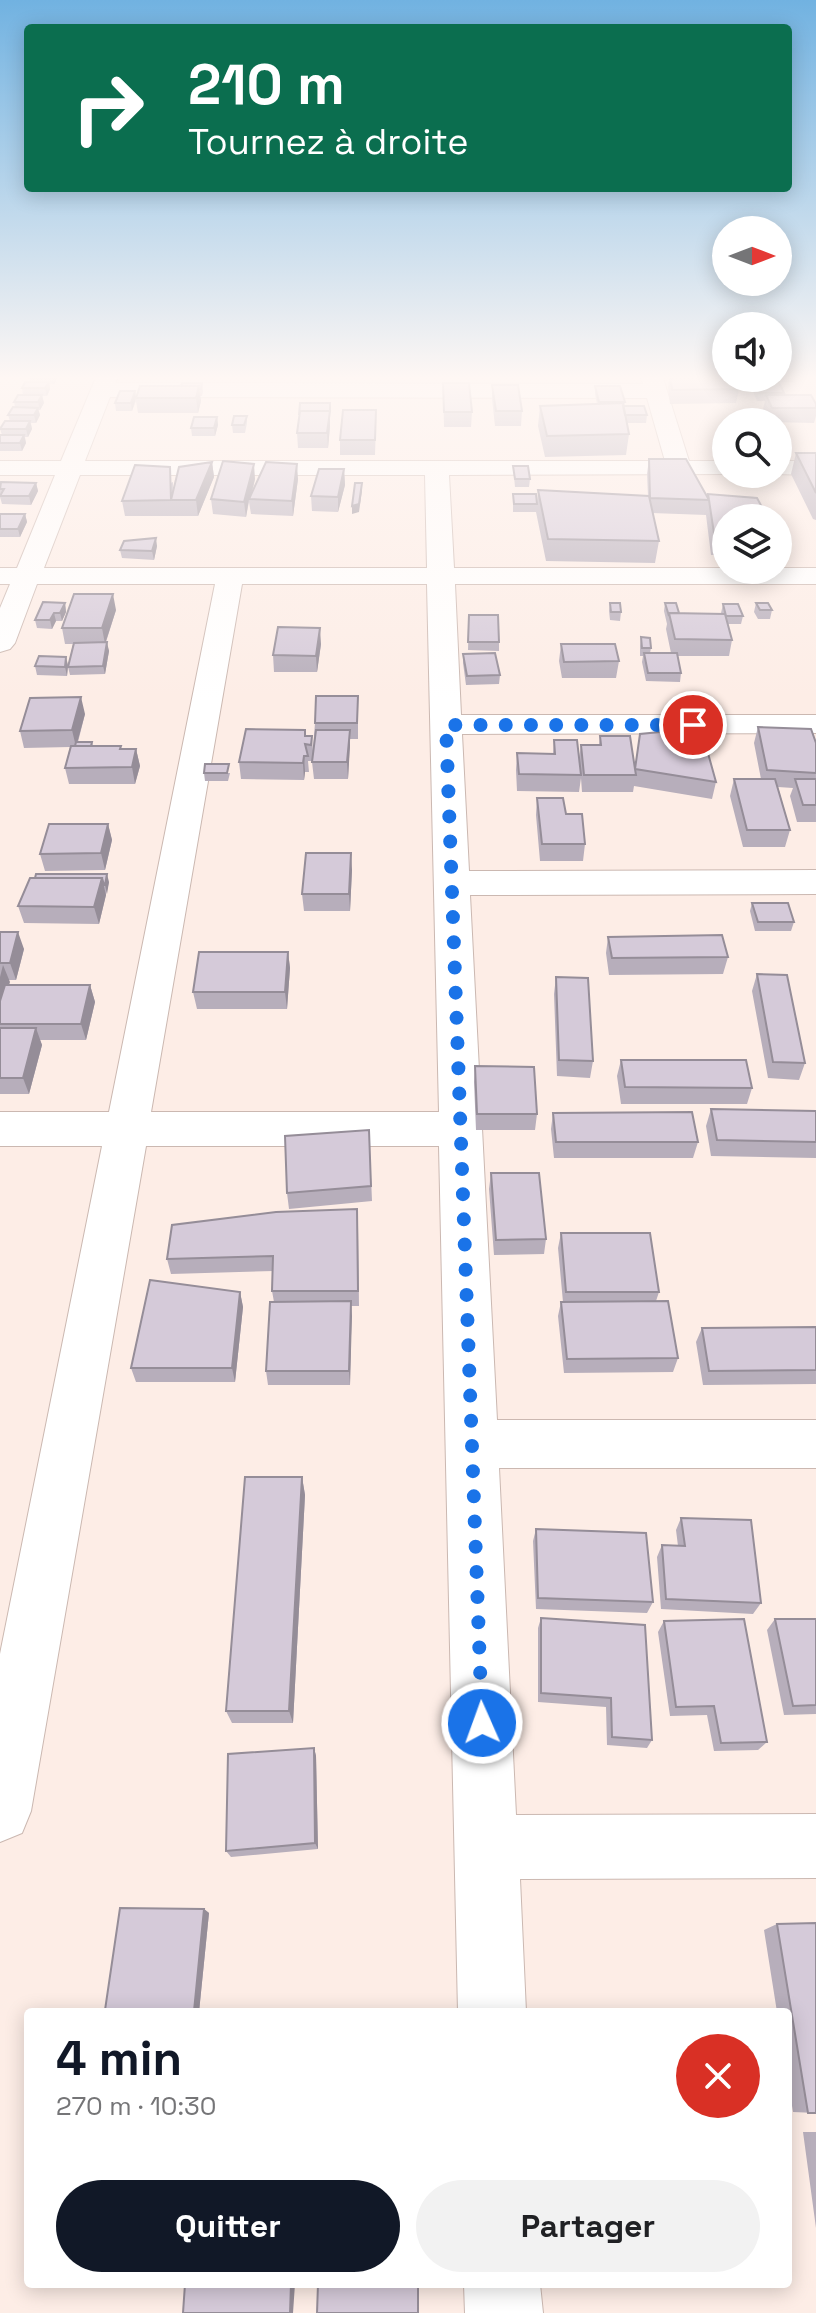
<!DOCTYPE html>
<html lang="fr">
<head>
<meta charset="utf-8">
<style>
  body { margin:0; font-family:"Space Grotesk",sans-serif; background:#f2f2f2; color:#202124; height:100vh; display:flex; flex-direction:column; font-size:30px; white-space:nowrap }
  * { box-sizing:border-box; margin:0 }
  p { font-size:26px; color:#757577 }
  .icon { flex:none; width:44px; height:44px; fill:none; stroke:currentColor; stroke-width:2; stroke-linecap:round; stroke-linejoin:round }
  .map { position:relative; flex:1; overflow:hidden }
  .side { position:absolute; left:24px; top:2008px; width:768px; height:280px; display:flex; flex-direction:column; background:#fff; border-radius:8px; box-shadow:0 4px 20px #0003 }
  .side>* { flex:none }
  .guide { position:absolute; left:24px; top:24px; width:768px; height:168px; border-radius:8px; box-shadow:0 4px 20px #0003; background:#0b6e4f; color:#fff; overflow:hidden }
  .needle { width:52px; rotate:90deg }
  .fabs { position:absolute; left:712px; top:216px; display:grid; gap:16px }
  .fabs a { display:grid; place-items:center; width:80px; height:80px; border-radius:50%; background:#fff; box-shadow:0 4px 20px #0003; font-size:40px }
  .pin { position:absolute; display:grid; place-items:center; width:68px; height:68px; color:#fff; margin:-34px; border:4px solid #fff; border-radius:50%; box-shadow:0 2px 8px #0007 }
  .me { position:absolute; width:88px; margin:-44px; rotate:358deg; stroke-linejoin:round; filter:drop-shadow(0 0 6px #0008) }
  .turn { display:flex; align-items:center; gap:28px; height:168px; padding:0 32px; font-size:36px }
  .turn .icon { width:104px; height:104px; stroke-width:2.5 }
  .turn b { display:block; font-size:56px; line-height:68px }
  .round { display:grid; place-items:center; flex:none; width:84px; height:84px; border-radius:42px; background:#f2f2f2 }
  .overview { display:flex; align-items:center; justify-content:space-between; height:136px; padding:0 32px }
  h1 { font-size:48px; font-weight:700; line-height:60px; color:#111827 }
  .action { display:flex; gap:16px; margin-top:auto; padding:16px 32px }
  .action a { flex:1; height:92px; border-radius:48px; background:#111827; color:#fff; font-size:32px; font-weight:700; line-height:92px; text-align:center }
  .action a+a { background:#f2f2f2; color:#202124 }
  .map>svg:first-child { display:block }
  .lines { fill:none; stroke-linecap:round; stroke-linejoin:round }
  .street-casing { stroke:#cbb8b1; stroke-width:2 }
  .street { fill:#fff; fill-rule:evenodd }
  .wall { fill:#b7aebb }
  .shaded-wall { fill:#958d98 }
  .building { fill:#d5cad9; stroke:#958d98; stroke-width:2 }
  .route { stroke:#1a73e8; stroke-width:14; stroke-dasharray:0 25.2 }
</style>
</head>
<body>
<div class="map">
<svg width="816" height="2313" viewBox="0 0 816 2313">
  <rect width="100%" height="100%" fill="#fdede6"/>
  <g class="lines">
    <g class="street-casing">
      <path id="street" d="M97 375H119L115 383 643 384 640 375H662L689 461H726V474H731L449 475 454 568H816V584H455L461 715H816V733L462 734 469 871 816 870V894L470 895 497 1420H816V1468H499L516 1815 816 1814V1878L520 1879 526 2012H458L439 1146H146L31 1811 22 1833 0 1842V1654L102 1146H0V1112H109L215 584H37L15 643 10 649 0 652V608L10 584H0V568H17L55 475H0V461H61ZM110 397 647 398 665 461H85ZM80 475H425L427 568H44ZM242 584H427L439 1112H151Z
        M778 461H816V475L773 474H778Z
        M464 2284H540L543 2313H465Z"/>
    </g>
    <use href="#street" class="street"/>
  </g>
  <path class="wall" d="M29 375H56L57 378 54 384H49L50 389 47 396H42L44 403 40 410H38L40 415 36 423H31L32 429 28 437H25L26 443 22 451H0V435H2L0 429 10 421 8 415 15 407 14 402 23 395 22 388 30 382Z
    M670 375 739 389 736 403 670 404 668 387Z
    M778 375H796L795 382H778L784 393V395L816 404V416L814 423 769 422 763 409 765 401H757L750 385 751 378H778Z
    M202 383 203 391 202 396H200L201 401 198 413H138L136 401 132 411H116L115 403 135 391 136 396Z
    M443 383 472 412 471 427H444Z
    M492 385 522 411 521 426H495L492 399Z
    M595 386 625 402 624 406 647 415 646 423H627L629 434 626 455 545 457 538 426 540 406 597 404 595 394Z
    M330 403V426L328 448H298L297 433Z
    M247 416V423L245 433H233L232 425Z
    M217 417 218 425 215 436H192L191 428Z
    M376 424 375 455H340V440Z
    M796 453H816V520L813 519 791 474Z
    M649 459 707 497 708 494 726 518V555H711L706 515 652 513 659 541 655 563 546 561 536 512H513V494L537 504 538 490 648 496 647 474Z
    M212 462 214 477 198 516H125L122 501 173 482V493Z
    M513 466 530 479 529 487H515Z
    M344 469 345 485 338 512 312 511 311 496Z
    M255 479 252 494 298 479 293 516 251 514 249 502 246 517 213 514 211 499Z
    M36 483 38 491 31 505 2 504 0 497V484Z
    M0 514H25L27 522 20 537H0Z
    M157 546 154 560 122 558 120 550Z
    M65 603 66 612 62 621H56L52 629 37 628 35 620Z
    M610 603 621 612 620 621 610 620 609 611Z
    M665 603 679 613H721L723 604 743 616 741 624H728L732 640 729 656H677L681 673 680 682 646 681 642 662 643 656H640V646L641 637 651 648 650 653H671L666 629 667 624 664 611Z
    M756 603 772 610 770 619H758L754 612Z
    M116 610 106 642 109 651 105 674 70 675 68 667 67 676 37 675 35 666H68L73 644H65L62 628Z
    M469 615 499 642V651L468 650Z
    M321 644 317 672H274L273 655Z
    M561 644 619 661 616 678H562L559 661Z
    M463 654 500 675 499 684 466 685 463 663Z
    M358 712V739H350L348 779H314L312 762 315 723Z
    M85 714 78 742H92L93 746 122 749H136L140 766 135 784H69L65 768 70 747 24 748 20 731Z
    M758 727 816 743V822H797L790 796 793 788 778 787 790 830 785 847H743L730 796 734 779H761L754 743Z
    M306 736H312L313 752 312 761H308L309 772H305L304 780 241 779 239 762Z
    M600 736 635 768 716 782 712 799 634 786 633 792H582L581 778 579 792 517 791 516 770 517 753 553 754 554 740 579 759 581 745H599Z
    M204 773H230L228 781H205Z
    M537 798 566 814 585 844 583 861H540L536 815Z
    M108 824 112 840 105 870 45 871 40 854Z
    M352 870 350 911H304L302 894Z
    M109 882 99 924 24 923 18 906Z
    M752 903 794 922 791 931H755L750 911Z
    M0 932 24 949 16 980H9V985H90L95 1002 86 1040H40L42 1045 29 1094H0Z
    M608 937 728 957 723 974 609 975 606 953Z
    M288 952 290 968 287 1009H197L193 992Z
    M757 974 805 1063 799 1080 768 1078 752 991Z
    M556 977 593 1061 590 1078 557 1076 554 994Z
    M621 1060 752 1088 747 1104H621L617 1076Z
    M475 1066 537 1114 535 1130H476L474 1082Z
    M711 1109 816 1111V1158L711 1156 706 1126Z
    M553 1113 698 1142 693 1158H554L551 1129Z
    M369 1130 372 1201 289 1209 287 1193Z
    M491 1173 546 1239 544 1254 494 1255 489 1189Z
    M358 1225 359 1306H351L350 1385H268L266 1371 274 1302 272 1291 273 1271 171 1274 167 1259Z
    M561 1233 659 1292 656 1301 678 1358 673 1372 564 1373 558 1316 561 1302H563L558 1248Z
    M240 1292 243 1307 235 1382H136L131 1368Z
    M816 1327V1384L703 1385 696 1342 702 1328Z
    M302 1477 305 1495 293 1723H232L226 1711Z
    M681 1518 761 1603 753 1614 661 1609 657 1557 662 1545 678 1546 676 1530Z
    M536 1529 653 1602 647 1613 536 1609 533 1541Z
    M541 1618 652 1740 647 1748 607 1745 606 1707 538 1702V1628Z
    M775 1619H816V1714L784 1715 767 1630Z
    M664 1621 767 1742 758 1750 714 1751 707 1715 670 1716 658 1632Z
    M314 1748 316 1756 318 1849 231 1857 226 1851Z
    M204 1909 209 1913 199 2012H113L105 2010Z
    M777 1924 816 2113 793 2112 788 2081V2012H777L764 1930Z
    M803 2132H816V2228Z"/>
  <path class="shaded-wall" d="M53 375H56L57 378 54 384Z
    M49 382 50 389 47 396 45 388Z
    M199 386 201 401 198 413 196 398Z
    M135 391 136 398 132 411 131 403Z
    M42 395 44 403 40 410 38 402Z
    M330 403V426L328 448 327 433Z
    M38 408 40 415 36 423 34 415Z
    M217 417 218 425 215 436 214 428Z
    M30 421 32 429 28 437 26 429Z
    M24 435 26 443 22 451 20 443Z
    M212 462 214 477 198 516 196 500Z
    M254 464 255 479 250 499H249L246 517 244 502Z
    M297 464 298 479 293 516 292 501Z
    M344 469 345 485 338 512V497Z
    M36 483 38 491 31 505 29 496Z
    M362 483V491L359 512 352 514V506Z
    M25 514 27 522 20 537 18 529Z
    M156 538 157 546 154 560 152 551Z
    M113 594 116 610 105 644 102 628Z
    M65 603 66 612 62 621 60 613Z
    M54 613 56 621 52 629 50 620Z
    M320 628 321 644 317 672 316 656Z
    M107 642 109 651 105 674 103 666Z
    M66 657 68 665 67 676 65 667Z
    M81 697 85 714 76 747 72 730Z
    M350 730V746L348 779 347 762Z
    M136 749 140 766 135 784 132 767Z
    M304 756 305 772 304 780 303 763Z
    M108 824 112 840 105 870 101 853Z
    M351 853 352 870 350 911 349 894Z
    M107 874 109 882 107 894 105 885Z
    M102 878 106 895 99 924 94 907Z
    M18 932 24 949 16 980 10 963Z
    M288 952 290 968 287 1009 285 992Z
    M3 965 10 982 0 1014V977Z
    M90 985 95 1002 86 1040 81 1024Z
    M36 1028 42 1045 29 1094 23 1078Z
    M240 1292 243 1307 235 1382 232 1368Z
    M351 1301 352 1316 350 1385 349 1371Z
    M302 1477 305 1495 293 1723 289 1711Z
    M314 1748 316 1756 318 1849 315 1843Z
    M204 1909 209 1913 199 2012H196L194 2011Z
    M291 2284H295L293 2313H290Z"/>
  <path class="building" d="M29 375H53V376H29Z
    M670 375H726V378H737L739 389 672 390Z
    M752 378H777L784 393H759Z
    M25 382H49L45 388H22Z
    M182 383H202L201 389H198L199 386H181Z
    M443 383H469L472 412H444Z
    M492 385H518L522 411H496Z
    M140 386H199L196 398H136Z
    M595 386H620L625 402H599Z
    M120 391H135L131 403H115Z
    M18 395H42L38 402H14Z
    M766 395H811L816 404V408H772Z
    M300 403H330V411H300L299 415Z
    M623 403 629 434 547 436 540 406Z
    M623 406H644L647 415H625Z
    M13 407 38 408 34 415H8Z
    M343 410H376L375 440H340Z
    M300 411H330L327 433H297Z
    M234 416H247L244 425H232Z
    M194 417H217L214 428H191Z
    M5 421H30L26 429H0Z
    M0 435H24L20 443H0Z
    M796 453H816V493Z
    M649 459H686L709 500 708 494 757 498 768 518H726V540H715L709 500 650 498Z
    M223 461 254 464 244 502 211 499Z
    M212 462 196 500H171L179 467Z
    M266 462 297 464 292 501 249 499Z
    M135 465 170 467 171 500 122 501Z
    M513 466H528L530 479H515Z
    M319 469H344L338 497 311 496Z
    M1 482 36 483 29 496H0L4 489H0Z
    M355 483H362L359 504 352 506Z
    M538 490 649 496 659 541 548 539Z
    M513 494H536L537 504H514Z
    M0 514H25L18 529H0Z
    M156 538 152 551 120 550 124 541Z
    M74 594H113L102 628H62Z
    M43 602 65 603 60 613H54L50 620H35Z
    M610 603H620L621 612H611Z
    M665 603H676L679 613H669V616Z
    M756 603H768L772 610H760Z
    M723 604H738L743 616H726Z
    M669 613 725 614 732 640 675 639Z
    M469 615H498L499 642H468Z
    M278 627 320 628 316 656 273 655Z
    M641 637 650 638 651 648H642Z
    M107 642 103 666 68 667 74 643Z
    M561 644H615L619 661 564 662Z
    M495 653 500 675 467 676 463 654Z
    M644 653H677L681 673H648Z
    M39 656 66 657 65 667 35 666Z
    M316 696H358L357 723H315Z
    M81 697 72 730 20 731 30 698Z
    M758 727 811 729 816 743V773L767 770Z
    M701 728 716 782 635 769 636 775H584L581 745H601L600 736H630L635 769 640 734Z
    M246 729 305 730V736H312L311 745 305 744 308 756H304L303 763 239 762Z
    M316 730H350L347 762H312Z
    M554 740H577L581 775 519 774 517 753 555 754Z
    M76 742H92L91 746H75Z
    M71 746H121L120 749H136L132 767 65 768Z
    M205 764H229L227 773H204Z
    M734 779H775L790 830H747Z
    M795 779H816V805H803Z
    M537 798H563L566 814H582L585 844H542Z
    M49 824H108L101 853 40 854Z
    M306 853H351L349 894H302Z
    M36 874H107L105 885H104L102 878H35Z
    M30 878H102L94 907 18 906Z
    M752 903H788L794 922H758Z
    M0 932H18L10 963H0Z
    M722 935 728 957 612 958 608 937Z
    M199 952H288L285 992H193Z
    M757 974 787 975 805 1063 773 1062Z
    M556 977 588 978 593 1061 559 1060Z
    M5 985H90L81 1024H0V1001Z
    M0 1028H36L23 1078H0Z
    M621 1060H746L752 1088 625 1087Z
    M475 1066 534 1067 537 1114H477Z
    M711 1109 816 1111V1142L717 1140Z
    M692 1112 698 1142H556L553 1113Z
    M369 1130 371 1186 287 1193 285 1136Z
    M491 1173H539L546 1239 496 1240Z
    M357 1209 358 1291H272L273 1256 167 1259 172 1225 276 1212Z
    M561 1233H650L659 1292H566Z
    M150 1280 240 1292 232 1368H131Z
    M351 1301 349 1371H266L270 1302Z
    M668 1301 678 1358 567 1359 561 1302Z
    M816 1327V1370L709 1371 702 1328Z
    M245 1477H302L289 1711H226Z
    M681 1518 751 1520 761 1603 666 1599 662 1545 685 1546Z
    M536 1529 646 1533 653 1602 538 1598Z
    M541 1618 645 1625 652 1740 612 1737 611 1698 541 1693Z
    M744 1619 767 1742 721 1743 714 1706 676 1707 664 1621Z
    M775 1619H816V1705L793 1706Z
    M314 1748 315 1843 226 1851 228 1754Z
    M120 1908 204 1909 194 2011 105 2010Z
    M816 1923V2113H808L777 1924Z
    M185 2284H291L290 2313H183Z
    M318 2284H418V2313H317Z"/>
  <linearGradient id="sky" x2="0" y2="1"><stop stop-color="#71b2e1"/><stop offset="0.54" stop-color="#fef7f4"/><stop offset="1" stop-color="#fef7f4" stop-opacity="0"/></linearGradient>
  <rect width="816" height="699" fill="url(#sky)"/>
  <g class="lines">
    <path class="route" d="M482 1723 446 725H693"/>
  </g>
</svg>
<div class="fabs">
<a><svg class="needle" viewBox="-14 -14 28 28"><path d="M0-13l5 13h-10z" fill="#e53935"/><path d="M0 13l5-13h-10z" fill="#757577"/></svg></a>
<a><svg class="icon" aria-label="sound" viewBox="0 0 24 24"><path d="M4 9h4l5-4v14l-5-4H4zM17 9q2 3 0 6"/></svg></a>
<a><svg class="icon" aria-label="search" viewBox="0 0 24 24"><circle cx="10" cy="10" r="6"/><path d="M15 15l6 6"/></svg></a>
<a><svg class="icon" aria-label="layers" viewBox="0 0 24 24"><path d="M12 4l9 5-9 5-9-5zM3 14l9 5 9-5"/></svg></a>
</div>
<div class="pin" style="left:693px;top:725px;background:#d93025"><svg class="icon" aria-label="arrive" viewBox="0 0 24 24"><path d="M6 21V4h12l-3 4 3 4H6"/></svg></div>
<svg class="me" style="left:482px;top:1723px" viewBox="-20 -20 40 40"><circle r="17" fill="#1a73e8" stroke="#fff" stroke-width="3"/><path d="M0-11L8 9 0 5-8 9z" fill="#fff"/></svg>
<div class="guide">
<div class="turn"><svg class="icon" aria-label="right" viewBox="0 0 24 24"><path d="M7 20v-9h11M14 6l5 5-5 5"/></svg><div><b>210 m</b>Tournez à droite</div></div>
</div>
<section class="side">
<div class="overview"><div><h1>4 min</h1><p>270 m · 10:30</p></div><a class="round" style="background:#d93025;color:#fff"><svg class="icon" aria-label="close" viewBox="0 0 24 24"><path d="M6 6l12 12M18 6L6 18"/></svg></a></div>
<div class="action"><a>Quitter</a><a>Partager</a></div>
</section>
</div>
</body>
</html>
